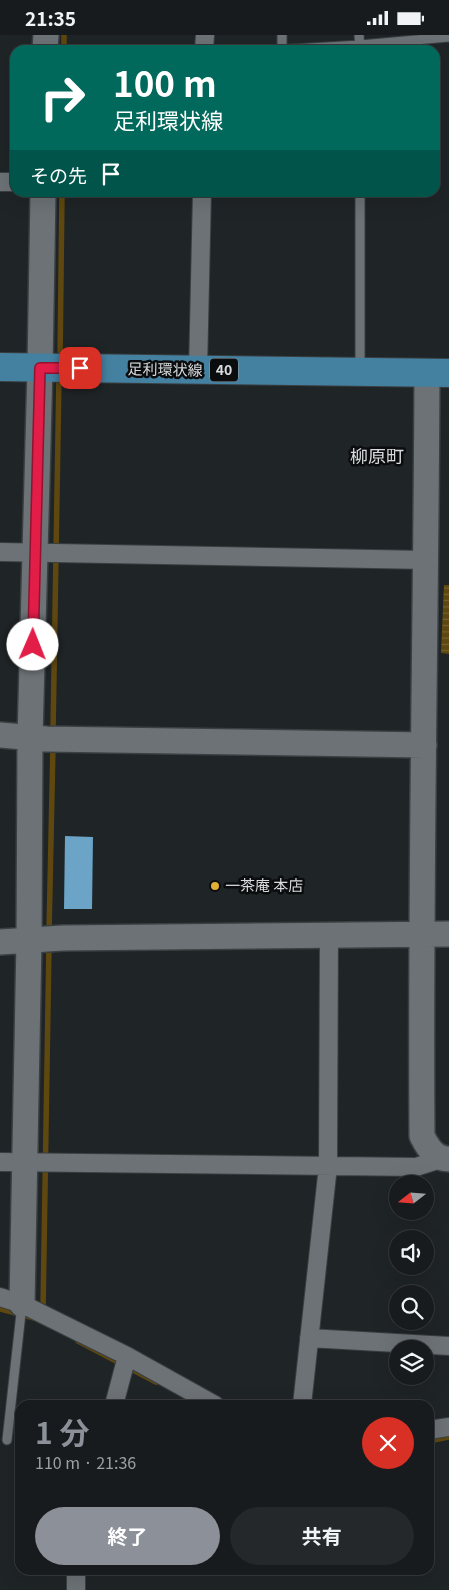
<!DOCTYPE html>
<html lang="ja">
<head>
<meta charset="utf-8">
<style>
  body { margin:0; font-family:Georgia,"Noto Sans JP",serif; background:#24282a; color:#f1f3f6; height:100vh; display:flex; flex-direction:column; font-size:19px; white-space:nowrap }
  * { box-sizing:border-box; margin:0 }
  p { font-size:16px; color:#9ea1a4 }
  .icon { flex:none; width:28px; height:28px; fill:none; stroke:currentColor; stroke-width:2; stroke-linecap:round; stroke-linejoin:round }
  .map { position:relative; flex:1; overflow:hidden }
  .side { position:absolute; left:15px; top:1365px; width:419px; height:175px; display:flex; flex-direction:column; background:#171b1d; border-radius:15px; box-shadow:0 5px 20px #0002,0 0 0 1px #36393b }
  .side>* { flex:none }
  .guide { position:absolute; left:10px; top:10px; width:430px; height:152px; border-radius:15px; box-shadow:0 5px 20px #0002,0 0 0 1px #36393b; background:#00695c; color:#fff; overflow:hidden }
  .needle { width:32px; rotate:253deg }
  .tools { position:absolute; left:389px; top:1140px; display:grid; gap:10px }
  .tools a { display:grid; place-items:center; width:45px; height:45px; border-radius:50%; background:#171b1d; box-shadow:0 5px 20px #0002,0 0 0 1px #36393b; font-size:25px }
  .pin { position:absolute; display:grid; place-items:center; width:42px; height:42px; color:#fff; margin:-21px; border-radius:10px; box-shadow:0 2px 8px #0006 }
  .me { position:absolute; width:55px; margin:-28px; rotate:1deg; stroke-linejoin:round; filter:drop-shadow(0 0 4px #0008) }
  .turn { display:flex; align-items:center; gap:18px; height:105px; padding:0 20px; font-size:22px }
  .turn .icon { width:65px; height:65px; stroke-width:2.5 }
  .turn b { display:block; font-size:35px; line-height:42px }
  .then { display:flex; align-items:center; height:48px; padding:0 20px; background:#0003; gap:10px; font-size:19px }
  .round { display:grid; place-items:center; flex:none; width:52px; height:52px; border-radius:26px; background:#24282a }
  .overview { display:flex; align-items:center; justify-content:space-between; height:85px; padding:0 20px }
  h1 { font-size:30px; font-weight:700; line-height:38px; color:#8c9099 }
  .button { display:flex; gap:10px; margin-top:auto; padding:10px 20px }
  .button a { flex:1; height:58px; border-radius:30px; background:#8c9099; color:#fff; font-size:20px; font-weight:700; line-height:58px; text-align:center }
  .button a+a { background:#24282a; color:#f1f3f6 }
  .status { display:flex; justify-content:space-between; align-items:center; height:35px; padding:0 25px; background:#171b1d; direction:ltr }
  .status svg { height:14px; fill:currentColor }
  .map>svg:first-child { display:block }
  .water { fill:url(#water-rules) }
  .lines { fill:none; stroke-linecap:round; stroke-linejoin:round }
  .stream { stroke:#5f480f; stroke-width:5.5 }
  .building { fill:#6ba4c6 }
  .lane-casing { stroke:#3a3f41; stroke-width:11 }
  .street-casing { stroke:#3a3f41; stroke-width:20 }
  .secondary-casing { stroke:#3a3f41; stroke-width:28 }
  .primary-casing { stroke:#3a3f41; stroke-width:30 }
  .lane { stroke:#6c7276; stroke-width:9 }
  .street { stroke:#6c7276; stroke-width:18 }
  .secondary { stroke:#6c7276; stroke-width:25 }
  .primary { stroke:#4481a1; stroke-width:28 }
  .route-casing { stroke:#92132f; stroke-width:12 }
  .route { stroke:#e11d48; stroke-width:9 }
  .poi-dot { fill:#e0af34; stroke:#0a0c0e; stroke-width:2 }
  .labels { text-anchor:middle; stroke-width:5; stroke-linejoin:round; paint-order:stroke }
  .shield { fill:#0a0c0e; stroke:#9a9ea0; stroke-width:1 }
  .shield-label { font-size:14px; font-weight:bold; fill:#d8dcde }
  .street-label { font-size:15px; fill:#d8dcde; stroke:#0a0c0e }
  .poi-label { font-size:15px; fill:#d8dcde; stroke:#0a0c0e; text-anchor:start }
  .quarter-label { font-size:18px; fill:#d8dcde; stroke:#0a0c0e }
</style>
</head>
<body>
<div class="status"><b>21:35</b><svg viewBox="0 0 49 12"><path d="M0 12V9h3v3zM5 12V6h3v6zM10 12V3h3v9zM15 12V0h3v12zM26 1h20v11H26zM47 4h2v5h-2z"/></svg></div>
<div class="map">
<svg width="449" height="1555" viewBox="0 0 449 1555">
  <defs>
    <pattern id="water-rules" width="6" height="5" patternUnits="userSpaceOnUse" patternTransform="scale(1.25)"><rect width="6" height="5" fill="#5f480f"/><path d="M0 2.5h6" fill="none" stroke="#756232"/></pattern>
  </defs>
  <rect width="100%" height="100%" fill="#1f2427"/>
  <path class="water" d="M444 550H449V619L441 618Z"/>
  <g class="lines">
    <path class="stream" d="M64 15V0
      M60 326 62 158
      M53 698 59 340
      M49 898 53 710
      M0 1274 34 1283
      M43 1276 49 910
      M78 1306 156 1347
      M429 1406 449 1402"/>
  </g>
  <path class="building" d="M65 801 93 802 92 874H64Z"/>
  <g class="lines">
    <g class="lane-casing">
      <path id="lane" d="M359 0 360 15
        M282 14V0
        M276 15 360 10 449 2
        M360 158V334
        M7 1405 22 1269"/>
    </g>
    <g class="street-casing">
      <path id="street" d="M204 15 205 0
        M0 147H15
        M198 335 202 158
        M0 517 426 525
        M0 1127 416 1132 441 1124
        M0 1262 22 1269 127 1321 215 1370
        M309 1303 449 1311
        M114 1370 127 1321
        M302 1370 328 1131 329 899
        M429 1395 449 1392
        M76 1535V1555"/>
    </g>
    <g class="secondary-casing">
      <path id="secondary" d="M45 15 46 0
        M427 338C426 592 420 847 422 1101 428 1113 435 1124 449 1124
        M0 700 46 704 424 710
        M0 907 63 903 449 899
        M22 1269 29 905 30 703 40 333 43 158"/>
    </g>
    <g class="primary-casing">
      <path id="primary" d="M0 332 449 338"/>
    </g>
    <use href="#lane" class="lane"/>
    <use href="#street" class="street"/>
    <use href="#secondary" class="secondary"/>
    <use href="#primary" class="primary"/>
  </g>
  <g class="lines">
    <g class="route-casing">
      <path id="route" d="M33 610 40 333H80"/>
    </g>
    <use href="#route" class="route"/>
  </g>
  <circle class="poi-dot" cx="215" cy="851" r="5"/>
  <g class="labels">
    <rect class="shield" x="210" y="323.5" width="28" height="23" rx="4"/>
    <g class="shield-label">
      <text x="224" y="340">40</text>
    </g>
    <g class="street-label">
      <text transform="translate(165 335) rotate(1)" y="5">足利環状線</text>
    </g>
    <g class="poi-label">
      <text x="225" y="856">一茶庵 本店</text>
    </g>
    <g class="quarter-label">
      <text x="377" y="428">柳原町</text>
    </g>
  </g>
</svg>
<div class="tools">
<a><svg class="needle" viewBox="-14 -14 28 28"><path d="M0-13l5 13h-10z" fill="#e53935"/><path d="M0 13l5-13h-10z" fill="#9ea1a4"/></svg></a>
<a><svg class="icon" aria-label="sound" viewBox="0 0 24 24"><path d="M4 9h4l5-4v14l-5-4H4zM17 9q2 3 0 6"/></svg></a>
<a><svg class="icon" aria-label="search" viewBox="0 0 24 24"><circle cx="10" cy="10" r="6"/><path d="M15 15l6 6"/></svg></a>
<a><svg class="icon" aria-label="layers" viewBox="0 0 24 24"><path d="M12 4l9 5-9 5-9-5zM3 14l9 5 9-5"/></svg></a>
</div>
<div class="pin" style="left:80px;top:333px;background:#d93025"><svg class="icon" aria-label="arrive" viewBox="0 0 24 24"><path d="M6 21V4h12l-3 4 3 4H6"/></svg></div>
<svg class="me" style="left:33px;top:610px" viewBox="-20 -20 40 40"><circle r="19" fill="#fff"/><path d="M0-13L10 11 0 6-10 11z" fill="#e11d48"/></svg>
<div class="guide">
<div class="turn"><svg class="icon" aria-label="right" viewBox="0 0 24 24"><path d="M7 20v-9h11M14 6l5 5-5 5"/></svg><div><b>100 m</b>足利環状線</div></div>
<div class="then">その先<svg class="icon" aria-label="arrive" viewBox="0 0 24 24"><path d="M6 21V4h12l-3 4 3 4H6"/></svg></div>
</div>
<section class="side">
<div class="overview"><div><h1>1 分</h1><p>110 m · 21:36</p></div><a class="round" style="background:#d93025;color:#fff"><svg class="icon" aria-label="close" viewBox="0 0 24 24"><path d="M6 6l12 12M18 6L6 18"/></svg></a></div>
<div class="button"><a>終了</a><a>共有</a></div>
</section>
</div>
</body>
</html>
